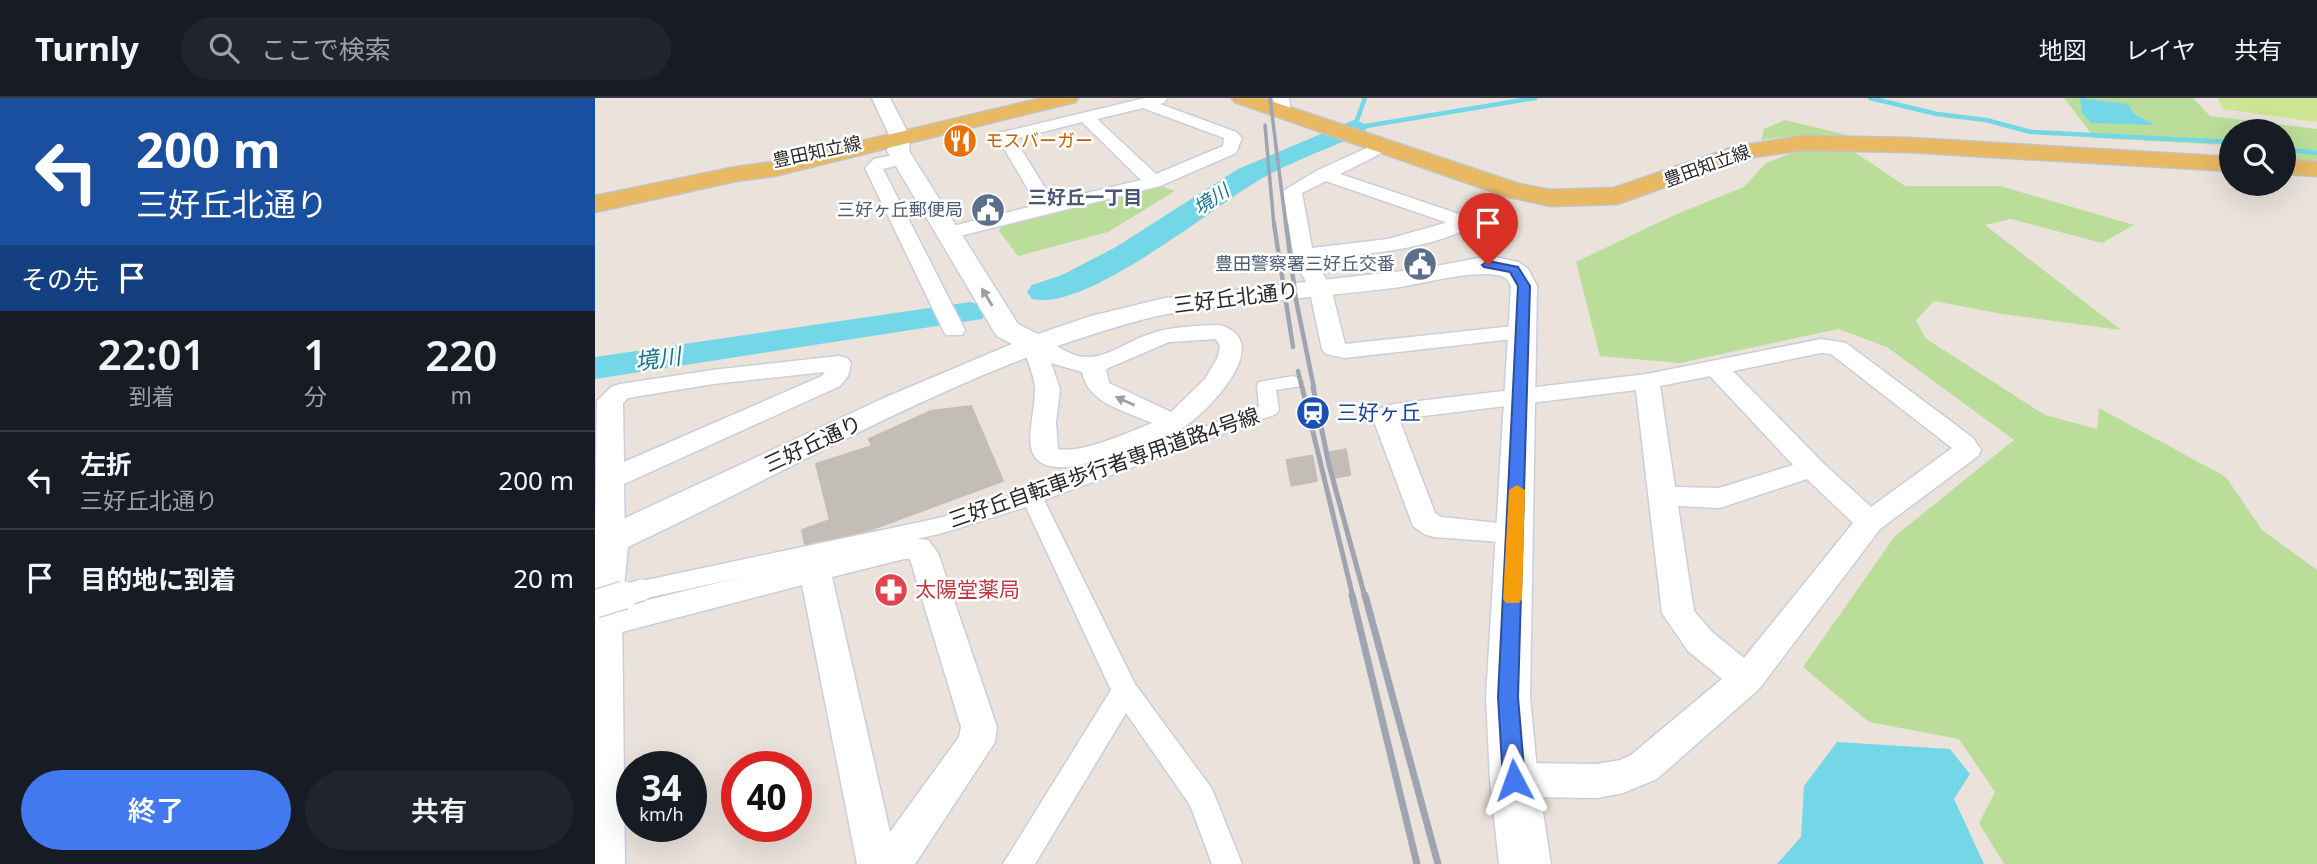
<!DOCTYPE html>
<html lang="ja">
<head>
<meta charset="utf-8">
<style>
  body { margin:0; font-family:"Noto Sans","Noto Sans JP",sans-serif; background:#20242c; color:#f1f3f6; height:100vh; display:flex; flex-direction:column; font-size:26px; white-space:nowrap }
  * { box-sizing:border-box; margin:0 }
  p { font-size:23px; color:#9ea1a6 }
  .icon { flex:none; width:38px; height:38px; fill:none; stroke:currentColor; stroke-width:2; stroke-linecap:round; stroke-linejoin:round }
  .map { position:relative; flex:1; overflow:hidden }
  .details { display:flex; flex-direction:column; background:#171b24; width:595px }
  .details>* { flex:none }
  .hud { background:#1a4fa0; color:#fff; overflow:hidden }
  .controls { position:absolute; left:1624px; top:21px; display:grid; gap:14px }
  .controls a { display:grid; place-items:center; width:77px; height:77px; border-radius:50%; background:#171b24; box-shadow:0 7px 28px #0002; font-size:35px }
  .speed { position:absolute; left:21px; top:653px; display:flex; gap:14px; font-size:35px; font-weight:700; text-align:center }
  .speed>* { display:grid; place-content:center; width:91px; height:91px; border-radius:50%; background:#171b24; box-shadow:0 7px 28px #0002; line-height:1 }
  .speed small { font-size:18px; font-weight:400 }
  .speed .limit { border:10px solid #d22; background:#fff; color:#111 }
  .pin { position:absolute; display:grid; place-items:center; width:60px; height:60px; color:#fff; margin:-72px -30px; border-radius:50% 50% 50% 0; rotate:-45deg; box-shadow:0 0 7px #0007 }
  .pin .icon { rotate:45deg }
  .me { position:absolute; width:77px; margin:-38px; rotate:356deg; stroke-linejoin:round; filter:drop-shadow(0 0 5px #0008) }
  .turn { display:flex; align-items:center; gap:24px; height:147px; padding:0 21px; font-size:32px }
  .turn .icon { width:91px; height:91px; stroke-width:2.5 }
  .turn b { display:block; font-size:49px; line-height:60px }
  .then { display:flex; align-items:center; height:66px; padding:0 21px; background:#0003; gap:14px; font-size:26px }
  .eta { display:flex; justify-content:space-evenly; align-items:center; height:119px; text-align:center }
  .eta b { font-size:42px; font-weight:600; line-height:49px }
  .button { display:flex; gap:14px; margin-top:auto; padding:14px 21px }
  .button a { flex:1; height:80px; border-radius:42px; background:#4379ef; color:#fff; font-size:28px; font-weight:600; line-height:80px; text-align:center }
  .button a+a { background:#20242c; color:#f1f3f6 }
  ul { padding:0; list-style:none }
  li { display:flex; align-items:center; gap:21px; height:98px; padding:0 21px; border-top:2px solid #363941 }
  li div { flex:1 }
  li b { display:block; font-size:26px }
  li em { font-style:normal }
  header { display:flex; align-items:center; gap:42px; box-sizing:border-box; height:98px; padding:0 35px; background:#171b24; border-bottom:2px solid #363941 }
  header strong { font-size:33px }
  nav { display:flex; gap:38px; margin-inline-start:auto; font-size:24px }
  .search { width:490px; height:63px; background:#20242c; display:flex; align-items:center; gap:18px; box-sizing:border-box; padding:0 24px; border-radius:38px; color:#9ea1a6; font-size:26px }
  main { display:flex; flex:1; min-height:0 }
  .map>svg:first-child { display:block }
  .green { fill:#bade9a }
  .pitch { fill:#cee596 }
  .water { fill:#73d7e7 }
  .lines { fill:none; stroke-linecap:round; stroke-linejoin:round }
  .stream { stroke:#73d7e7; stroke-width:4.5 }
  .river { fill:#73d7e7; fill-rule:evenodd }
  .building { fill:#c3bdb7; stroke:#c5bdb5; stroke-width:2 }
  .minor-tunnel { stroke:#c3bdb7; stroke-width:28; stroke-dasharray:28 14; stroke-linecap:butt }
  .pedestrian-casing { stroke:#c9cfda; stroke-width:3 }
  .minor-casing { stroke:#c9cfda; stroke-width:3 }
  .tertiary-casing { stroke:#c9cfda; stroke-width:3 }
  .primary-casing { stroke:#c3c3c3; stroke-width:3 }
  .pedestrian { fill:#fff; fill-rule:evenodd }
  .minor { fill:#fff; fill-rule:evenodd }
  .tertiary { fill:#fff; fill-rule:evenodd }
  .primary { fill:#e8b862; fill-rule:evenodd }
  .rail-far3 { stroke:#9ea4b2; stroke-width:3.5 }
  .rail-far2 { stroke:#9ea4b2; stroke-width:4.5 }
  .rail-far1 { stroke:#9ea4b2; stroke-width:5 }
  .rail { stroke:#9ea4b2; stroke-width:7 }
  .pedestrian-bridge-far1-casing { stroke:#c9cfda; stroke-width:24; stroke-linecap:butt }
  .pedestrian-bridge-casing { stroke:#c9cfda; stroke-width:30; stroke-linecap:butt }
  .pedestrian-bridge-far1 { stroke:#fff; stroke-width:21 }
  .pedestrian-bridge { stroke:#fff; stroke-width:27 }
  .oneway { fill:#9f9f9f }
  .route { fill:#4379ef; stroke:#2c4f9b; stroke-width:2 }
  .slow { fill:#f59e0b }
  .labels { text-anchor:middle; stroke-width:5; stroke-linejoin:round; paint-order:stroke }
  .far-food-label { font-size:18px; fill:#c56008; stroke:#fff; text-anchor:start }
  .far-street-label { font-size:18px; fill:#292929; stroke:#fff }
  .far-service-label { font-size:18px; fill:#4e5e75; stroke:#fff; text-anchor:end }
  .far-neighbourhood-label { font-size:19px; font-weight:bold; fill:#4c5976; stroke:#fff }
  .far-water-label { font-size:19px; font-style:italic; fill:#157691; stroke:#fff }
  .street-label { font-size:21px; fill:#292929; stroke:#fff }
  .transit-label { font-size:21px; fill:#164399; stroke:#fff; text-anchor:start }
  .health-label { font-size:21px; fill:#be3a42; stroke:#fff; text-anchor:start }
  .water-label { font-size:23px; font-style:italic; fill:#157691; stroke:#fff }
</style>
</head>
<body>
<header>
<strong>Turnly</strong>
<div class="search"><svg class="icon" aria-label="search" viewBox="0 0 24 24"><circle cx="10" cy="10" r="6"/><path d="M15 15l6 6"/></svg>ここで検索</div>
<nav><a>地図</a><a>レイヤ</a><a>共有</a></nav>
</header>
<main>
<section class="details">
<div class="hud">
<div class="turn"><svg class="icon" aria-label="left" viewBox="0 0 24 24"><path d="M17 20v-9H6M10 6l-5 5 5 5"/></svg><div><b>200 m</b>三好丘北通り</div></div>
<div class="then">その先<svg class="icon" aria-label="arrive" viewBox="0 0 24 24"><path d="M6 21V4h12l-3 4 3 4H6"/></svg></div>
</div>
<div class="eta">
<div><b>22:01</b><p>到着</p></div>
<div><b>1</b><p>分</p></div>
<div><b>220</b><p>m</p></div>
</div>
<ul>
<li><svg class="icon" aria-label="left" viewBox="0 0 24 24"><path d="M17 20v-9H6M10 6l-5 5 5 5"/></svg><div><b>左折</b><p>三好丘北通り</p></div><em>200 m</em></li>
<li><svg class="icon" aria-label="arrive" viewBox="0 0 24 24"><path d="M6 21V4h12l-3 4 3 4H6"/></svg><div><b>目的地に到着</b></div><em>20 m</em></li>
</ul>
<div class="button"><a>終了</a><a>共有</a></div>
</section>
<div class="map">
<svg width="1722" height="766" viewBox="0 0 1722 766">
  <rect width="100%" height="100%" fill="#eae2db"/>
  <path class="green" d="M1469 0H1598L1615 18 1722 31V66L1689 64V33H1636V50L1629 47 1500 40Z
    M1190 22 1252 37 1250 39 1197 38 1166 42 1169 31Z
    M1255 51 1310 88H1405L1539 127 1507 145 1416 121 1390 127 1526 232 1407 216 1339 203 1321 222 1330 240 1450 317 1502 331 1504 310 1631 379 1667 432 1722 472V766H1409L1384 725 1400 694 1364 641 1274 624 1208 569 1300 438 1419 342 1292 249 1243 231 1085 265 1005 258 981 164 1077 118 1149 89 1171 65 1204 52Z
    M563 87 580 93 513 134 423 158 404 133 409 124Z"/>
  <path class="pitch" d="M1623 0H1722V24L1627 11Z"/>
  <path class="water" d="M1485 0 1533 6 1538 15 1559 27 1496 25 1487 15Z
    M1242 644 1355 651 1375 676 1359 701 1389 766H1182L1206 739 1209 688Z"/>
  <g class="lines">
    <path class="stream" d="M770 0 759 30 940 0
      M1275 0 1342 16 1391 22 1436 34 1636 44
      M1689 51 1722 55"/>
    <path class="river" d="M759 22 768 25 772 30 768 35C733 51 694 64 661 84 613 113 490 214 437 201L432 194 437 187 467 177 521 149 643 71Z
      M375 204 387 207 392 214 387 221 0 281V259Z"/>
  </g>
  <path class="building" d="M376 308 408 383 272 433 210 446 207 432 235 422 221 366 277 348 274 341 336 313Z"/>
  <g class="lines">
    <path class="minor-tunnel" d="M693 375 754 364"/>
    <g class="pedestrian-casing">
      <path id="pedestrian" d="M699 278 708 284 706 288 681 292 684 312 681 316 449 402 540 586 617 691 647 766H617L595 707 531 615 440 766H408L516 592 431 409 344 436 47 501 39 498 35 492 39 486 47 483 344 420 407 402 664 309 662 288 664 284Z"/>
    </g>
    <g class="minor-casing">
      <path id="minor" d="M550 0H572L570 4 565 6 641 34 647 40 641 55 565 88 353 141 343 135 346 131 442 107 402 38 404 35ZM548 10 629 40 628 48 561 76 502 21ZM487 24 546 82 458 103 420 41Z
        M678 0H694L696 14 694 17H682Z
        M787 43 795 48 793 52 745 76 864 116 870 125 865 134C821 153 768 156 720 162L736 190 750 246 928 227 936 229 939 234 936 239 749 260 731 256 727 251 714 190 699 160 688 93 723 72ZM731 83 850 124V125L793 141 717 150 707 95Z
        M309 55 315 56 318 60 315 64 288 71 370 232 367 237H351L348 232 270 70 279 61Z
        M624 227C683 242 612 316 586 331 553 351 511 361 473 369 417 373 440 326 440 292 440 278 431 259 426 245L430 240C453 234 470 261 495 259 515 258 535 242 555 236 577 228 601 228 624 227ZM621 241 625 248 623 259 610 281 576 314 514 285 511 271 574 244ZM456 265 487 274C493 306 531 313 557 325 535 334 486 356 463 351L461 324 465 291Z
        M1226 241 1251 245 1378 340 1386 352 1383 358 1285 431 1164 591 1062 681 1028 695 1002 700 919 699 906 694 900 682 906 670 919 665 1002 666 1025 662 1036 657 1127 581 1093 553 1067 515 1041 292 804 321 840 415 846 419 931 428 935 435 931 442 920 445 839 439 829 436 818 428 777 318 781 312 799 306 1052 276ZM1226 255 1236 256 1357 350 1276 409 1227 364 1138 273ZM1115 278 1198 367 1124 390 1080 389 1065 288ZM1212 381 1258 425 1149 560 1117 534 1099 513 1083 408 1125 410Z
        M244 258 252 260 256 265 253 278 245 288 29 386 30 442 26 449 15 453 4 449 0 442 2 303 16 289 25 286 118 272ZM230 274 227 278 29 364 28 305 33 300 118 286Z
        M309 439 333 442 343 455 402 629 400 644 320 766H262L207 487 0 541V515ZM309 461H315L366 629 364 639 295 734 237 479Z"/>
    </g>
    <g class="tertiary-casing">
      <path id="tertiary" d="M277 0H295L315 39 314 53 423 226 443 236 496 218 570 200 825 171 884 160 900 159 923 164 933 171 942 188 935 599 943 682 956 766H904L895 682 891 599 916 188 912 181C892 167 825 187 798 190 746 196 693 201 640 207 609 211 577 213 546 222 366 270 201 370 33 449L27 508 30 766H0V434L289 300 417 246 402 238 398 232 292 53 295 39Z"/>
    </g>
    <g class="primary-casing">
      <path id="primary" d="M447 0H483L480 4 179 78 141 83 0 114V98L141 69 179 64Z
        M637 0H667L924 86 956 92 1019 90 1139 49 1207 38 1314 40 1636 59V73L1314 54 1207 52 1151 60 1022 106 956 108 910 98 640 4Z
        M1689 62 1722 64V78L1689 76Z"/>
    </g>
    <use href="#pedestrian" class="pedestrian"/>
    <use href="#minor" class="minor"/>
    <use href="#tertiary" class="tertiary"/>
    <use href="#primary" class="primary"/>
    <path class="rail-far3" d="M675 0 691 128
      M670 27 679 128"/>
    <path class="rail-far2" d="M679 126 698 249
      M691 126 701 202 719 290
      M703 273 707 290"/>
    <path class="rail-far1" d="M707 289 758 499
      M718 289 734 367 770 499"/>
    <path class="rail" d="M757 497 822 766
      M770 497 843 766"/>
    <g class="pedestrian-bridge-far1-casing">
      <path id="pedestrian-bridge-far1" d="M23 499 47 492"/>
    </g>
    <g class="pedestrian-bridge-casing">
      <path id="pedestrian-bridge" d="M0 506 29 497"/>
    </g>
    <use href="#pedestrian-bridge-far1" class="pedestrian-bridge-far1"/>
    <use href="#pedestrian-bridge" class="pedestrian-bridge"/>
  </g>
  <defs><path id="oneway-solid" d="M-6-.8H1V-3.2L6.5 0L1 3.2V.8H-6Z" transform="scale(1.75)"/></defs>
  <g class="oneway">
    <use href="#oneway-solid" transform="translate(392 199) rotate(-121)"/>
    <use href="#oneway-solid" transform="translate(530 303) rotate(-156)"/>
  </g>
  <path class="route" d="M893 163 923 169 935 188 923 599 930 682 926 689 919 692 911 689 908 682 903 599 923 188 915 174 889 169 887 167Z"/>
  <path class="slow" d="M922 387 930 392 927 501 924 505H911L908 501 914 392Z"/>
  <defs>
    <g id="restaurant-disc" transform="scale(1.75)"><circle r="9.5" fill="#e8710a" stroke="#fff"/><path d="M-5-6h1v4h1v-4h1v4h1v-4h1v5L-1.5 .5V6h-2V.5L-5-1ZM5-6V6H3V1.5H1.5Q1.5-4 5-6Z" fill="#fff"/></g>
    <g id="civic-disc" transform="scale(1.75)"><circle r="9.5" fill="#5c6f8a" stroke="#fff"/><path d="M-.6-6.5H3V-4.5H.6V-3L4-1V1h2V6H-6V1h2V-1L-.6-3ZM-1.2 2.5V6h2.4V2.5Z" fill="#fff"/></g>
    <g id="station-disc" transform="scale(1.75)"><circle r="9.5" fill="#1a4fb4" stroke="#fff"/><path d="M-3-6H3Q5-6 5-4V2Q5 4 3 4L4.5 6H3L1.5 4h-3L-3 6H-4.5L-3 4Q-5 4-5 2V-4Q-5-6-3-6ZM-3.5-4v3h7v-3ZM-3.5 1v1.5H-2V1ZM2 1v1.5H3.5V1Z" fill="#fff"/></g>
    <g id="pharmacy-disc" transform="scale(1.75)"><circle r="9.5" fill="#e0444e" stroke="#fff"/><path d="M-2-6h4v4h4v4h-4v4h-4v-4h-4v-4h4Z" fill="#fff"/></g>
  </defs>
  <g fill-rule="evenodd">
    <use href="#restaurant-disc" x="365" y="43"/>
    <use href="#civic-disc" x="393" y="112"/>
    <use href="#civic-disc" x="825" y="166"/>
    <use href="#station-disc" x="718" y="315"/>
    <use href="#pharmacy-disc" x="296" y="492"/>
  </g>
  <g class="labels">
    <g class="far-food-label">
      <text x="390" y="49">モスバーガー</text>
    </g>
    <g class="far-street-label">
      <text transform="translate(222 54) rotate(-12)" y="6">豊田知立線</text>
      <text transform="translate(1112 68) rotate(-20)" y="6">豊田知立線</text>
    </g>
    <g class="far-service-label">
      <text x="368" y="118">三好ヶ丘郵便局</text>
      <text x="800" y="172">豊田警察署三好丘交番</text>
    </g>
    <g class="far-neighbourhood-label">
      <text x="490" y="106">三好丘一丁目</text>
    </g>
    <g class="far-water-label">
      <text transform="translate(616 101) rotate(-33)" y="7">境川</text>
    </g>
    <g class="street-label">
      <text transform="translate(641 200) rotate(-7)" y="7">三好丘北通り</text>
      <text transform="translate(218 346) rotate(-25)" y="7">三好丘通り</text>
      <text transform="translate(509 370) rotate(-19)" y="7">三好丘自転車歩行者専用道路4号線</text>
    </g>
    <g class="transit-label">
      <text x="742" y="322">三好ヶ丘</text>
    </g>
    <g class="health-label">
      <text x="320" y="499">太陽堂薬局</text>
    </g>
    <g class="water-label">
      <text transform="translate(63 261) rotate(-8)" y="8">境川</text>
    </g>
  </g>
</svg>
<div class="controls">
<a><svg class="icon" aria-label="search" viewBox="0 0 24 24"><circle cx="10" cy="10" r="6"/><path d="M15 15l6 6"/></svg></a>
</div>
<div class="speed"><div>34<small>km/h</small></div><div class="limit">40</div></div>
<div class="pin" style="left:893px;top:167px;background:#d93025"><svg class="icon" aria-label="arrive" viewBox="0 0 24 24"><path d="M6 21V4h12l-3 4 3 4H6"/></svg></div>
<svg class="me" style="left:919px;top:682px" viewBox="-20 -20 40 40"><path d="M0-17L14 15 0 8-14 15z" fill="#4379ef" stroke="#fff" stroke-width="4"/></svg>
</div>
</main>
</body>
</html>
